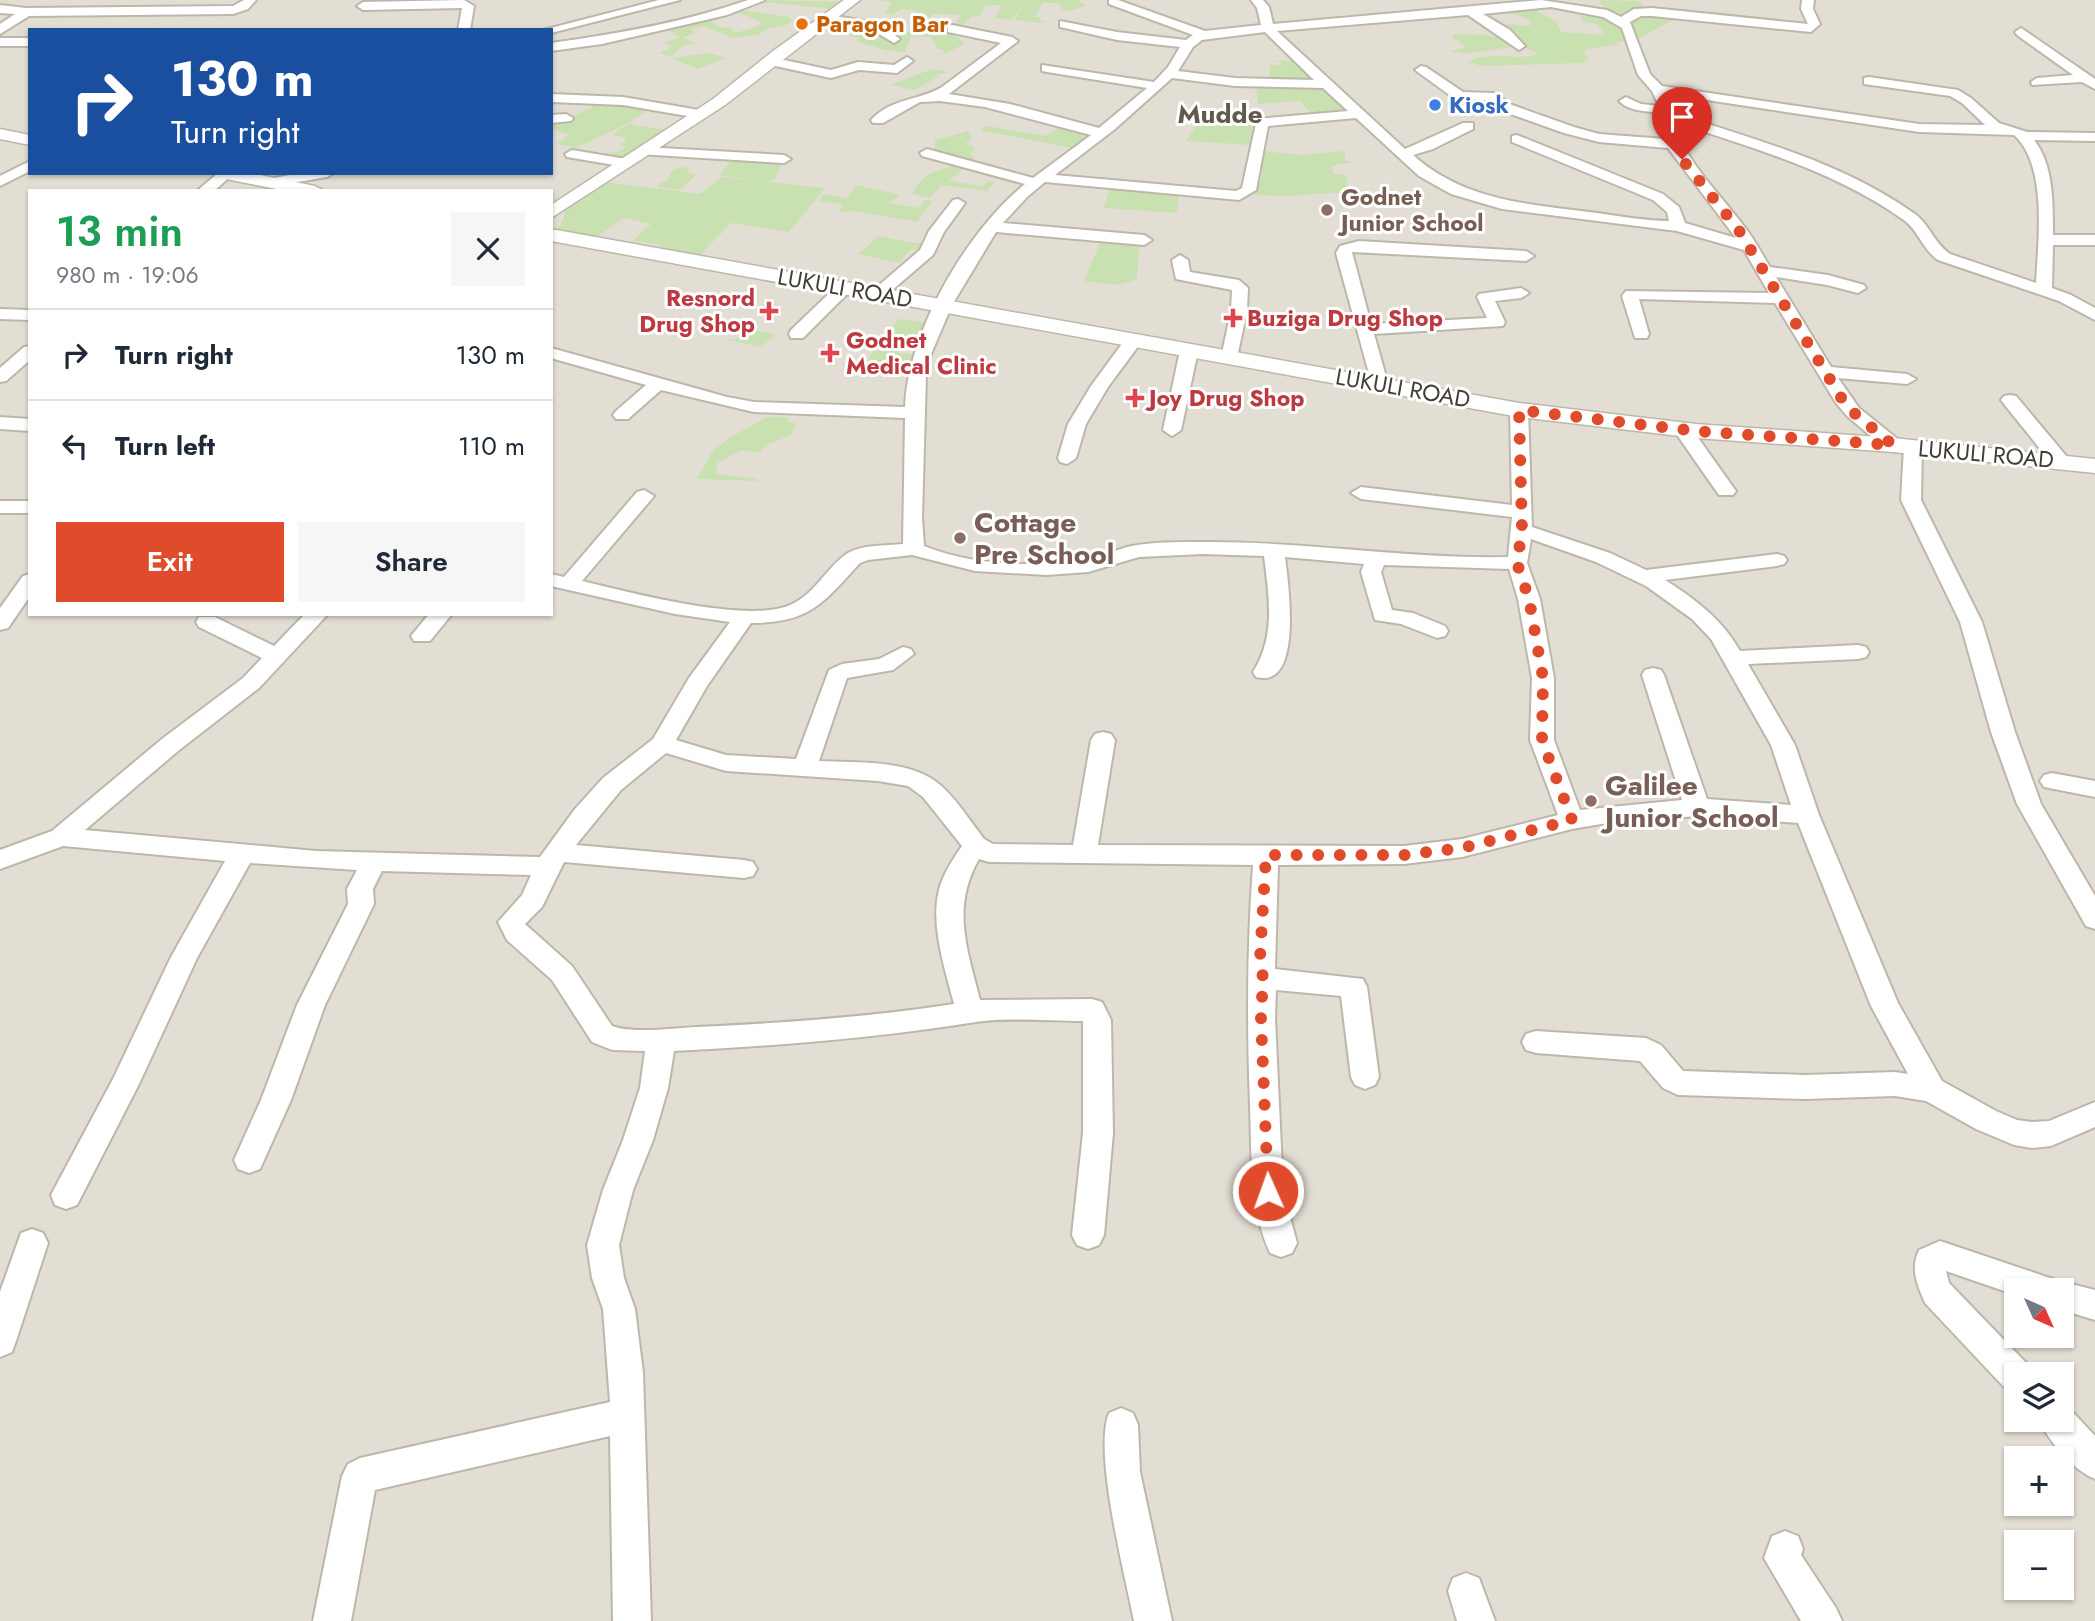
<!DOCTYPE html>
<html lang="en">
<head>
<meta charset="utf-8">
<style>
  body { margin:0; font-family:Jost,sans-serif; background:#f6f6f7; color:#1f2937; height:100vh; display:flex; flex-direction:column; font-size:26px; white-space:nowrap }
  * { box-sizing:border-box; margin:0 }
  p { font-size:23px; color:#747a83 }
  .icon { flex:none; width:38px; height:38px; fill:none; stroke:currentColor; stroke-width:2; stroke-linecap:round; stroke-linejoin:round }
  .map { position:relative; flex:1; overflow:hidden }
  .side { position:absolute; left:28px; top:189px; width:525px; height:427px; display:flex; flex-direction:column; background:#fff; border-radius:0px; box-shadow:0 2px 5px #0004 }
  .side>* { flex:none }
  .banner { position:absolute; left:28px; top:28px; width:525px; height:147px; border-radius:0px; box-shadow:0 2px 5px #0004; background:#1a4fa0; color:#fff; overflow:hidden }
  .needle { width:46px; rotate:135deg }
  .fabs { position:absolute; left:2004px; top:1278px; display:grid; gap:14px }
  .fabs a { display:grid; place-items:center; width:70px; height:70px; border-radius:0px; background:#fff; box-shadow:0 2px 5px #0004; font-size:35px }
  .pin { position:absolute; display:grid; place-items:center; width:60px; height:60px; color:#fff; margin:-72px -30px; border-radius:50% 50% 50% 0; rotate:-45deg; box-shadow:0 0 7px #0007 }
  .pin .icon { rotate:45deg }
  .me { position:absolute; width:77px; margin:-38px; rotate:358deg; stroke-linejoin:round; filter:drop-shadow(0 0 5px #0008) }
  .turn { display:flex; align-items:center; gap:24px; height:147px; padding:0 28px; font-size:32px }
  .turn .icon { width:91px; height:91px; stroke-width:2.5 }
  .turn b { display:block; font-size:49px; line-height:60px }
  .round { display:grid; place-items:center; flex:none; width:74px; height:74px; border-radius:0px; background:#f6f6f7 }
  .head { display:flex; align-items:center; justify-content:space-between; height:119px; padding:0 28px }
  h1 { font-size:42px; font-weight:600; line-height:52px; color:#1e9e55 }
  .cta { display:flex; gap:14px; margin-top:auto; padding:14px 28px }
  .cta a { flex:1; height:80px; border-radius:0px; background:#e04c2b; color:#fff; font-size:28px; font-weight:600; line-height:80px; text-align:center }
  .cta a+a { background:#f6f6f7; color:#1f2937 }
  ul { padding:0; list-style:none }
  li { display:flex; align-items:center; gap:21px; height:91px; padding:0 28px; border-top:2px solid #e0e1e3 }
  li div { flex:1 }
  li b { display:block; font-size:26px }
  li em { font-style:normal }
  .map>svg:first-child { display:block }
  .residential { fill:#e3ded3; fill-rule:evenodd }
  .green { fill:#c9e0b1 }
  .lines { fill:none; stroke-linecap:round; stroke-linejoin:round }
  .minor-casing { stroke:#bdb7ab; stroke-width:4 }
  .tertiary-casing { stroke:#bdb7ab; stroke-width:3 }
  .minor { fill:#fff; fill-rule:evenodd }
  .tertiary { fill:#fff; fill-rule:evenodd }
  .route { stroke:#e04c2b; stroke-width:12; stroke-dasharray:0 21.6 }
  .food-dot { fill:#e8710a; stroke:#fff; stroke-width:2.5 }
  .shop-dot { fill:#3f7fe0; stroke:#fff; stroke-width:2.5 }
  .education-dot { fill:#8d6e63; stroke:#fff; stroke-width:2.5 }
  .health-dot { fill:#e0444e; stroke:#fff; stroke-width:2.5 }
  .labels { text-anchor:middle; stroke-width:6; stroke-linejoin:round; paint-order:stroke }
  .far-food-label { font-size:23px; font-weight:bold; fill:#c56008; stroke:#fff; text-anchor:start }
  .far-shop-label { font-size:23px; font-weight:bold; fill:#366cbe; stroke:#fff; text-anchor:start }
  .far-education-label { font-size:23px; font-weight:bold; fill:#785e54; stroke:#fff; text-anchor:start }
  .far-street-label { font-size:23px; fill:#413d35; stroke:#fff }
  .far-health-label { font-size:23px; font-weight:bold; fill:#be3a42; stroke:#fff; text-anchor:start }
  .far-quarter-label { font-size:26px; font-weight:bold; fill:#625b4d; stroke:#fff }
  .education-label { font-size:28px; font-weight:bold; fill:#785e54; stroke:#fff; text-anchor:start }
</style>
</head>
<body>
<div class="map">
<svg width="2095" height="1621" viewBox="0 0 2095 1621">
  <rect width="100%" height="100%" fill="#f0ece4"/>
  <path class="residential" d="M0 0H2095V1621H0ZM30 30H551V173H30ZM30 191H551V614H30ZM2016 1290H2062V1335H2016ZM2016 1374H2062V1419H2016ZM2016 1458H2062V1503H2016ZM2016 1542H2062V1587H2016Z"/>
  <path class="green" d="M766 0 843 2 835 9 763 2Z
    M873 0H1078L1086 6 1069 11 1062 10 1059 3H1042L1035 17H1040V21H1046L1040 23 1015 20 1021 7 1012 20 995 18 1001 5H986L979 16 971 17 962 28 952 27 962 15 932 14 930 21 922 23 908 16 916 13 913 10 903 9 891 15 885 12 892 2Z
    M1601 0 1640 1 1643 6 1630 9 1686 13 1634 41 1613 42 1621 44 1588 49 1583 53 1589 58 1584 63 1482 66 1468 62C1494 49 1512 62 1538 54 1516 36 1479 60 1451 51L1466 48 1459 41 1452 39 1453 35C1459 34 1491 35 1497 37L1484 26 1510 24 1529 26 1531 23C1515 9 1498 13 1478 14L1538 8 1537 11 1557 22 1561 32 1605 35 1597 24 1584 22 1579 16 1621 17 1603 9 1605 7 1600 3Z
    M739 10 790 17 788 19 793 20 786 25 768 29 758 35 730 38C722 30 713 33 703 26L692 29 695 34 683 37 695 43 682 46 670 57 660 53 673 47 663 43 680 37 663 28C679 23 693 23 708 19L720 27 731 28 735 33 759 26 760 21 737 12 724 15Z
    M854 19 882 24 891 20 897 31 920 33 921 29 915 27C936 22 951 30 965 44L943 54 944 50 938 49 931 37 911 36 905 52 885 50 855 41 860 38 842 35 844 32 826 29 838 23H849Z
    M709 53 727 58 697 69 672 58Z
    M1296 60 1316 81 1270 80V65H1282L1280 62 1271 61Z
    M932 69 949 72 936 75 939 76 915 90 891 85Z
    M1256 85H1322L1346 112 1313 115 1300 101 1258 104Z
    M603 100 650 108 631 122 576 148 557 144 569 134 551 130V121C571 119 587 111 603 100Z
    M1229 111 1256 114V133L1252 134 1249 142 1251 145 1186 141 1202 117 1225 120Z
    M628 124 666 130 623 157 590 154 618 152 626 147 620 145 627 138 612 135Z
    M986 126 1046 136 1060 127 1089 132 1090 134 1072 148 980 130Z
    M969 131 972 138 965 144 976 148 970 154 974 157 971 160 935 151V140Z
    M1261 151 1301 155 1345 151V160L1352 162 1332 166 1333 174 1346 175 1349 189 1346 192 1287 196 1251 195 1262 178Z
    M732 158 780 160 782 163 775 179 768 182 825 188 789 232 731 223 698 257 657 249 661 245 632 241 651 224 624 218 595 238 556 230 564 219V211L604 182 700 194 722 177 752 180 720 175Z
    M958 165 964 168 949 181 982 186 989 181 995 182 987 191 941 185 930 198 912 194C920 175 939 168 958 165Z
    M679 167 690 168 687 173 697 174 680 190 657 187 662 181 666 182 673 170Z
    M856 185 900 195 889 203 918 208 925 200 933 201 917 222 852 211 838 212 843 204 819 201 824 194 847 198 855 190 853 189Z
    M1110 187 1179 193 1177 213 1104 208Z
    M879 236 913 243H928L925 251 911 249 899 263 858 254Z
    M1100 243 1139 247 1137 279 1117 285 1084 281Z
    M899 319 928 323 915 348H907L909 341 913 340 892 338 896 331 890 329Z
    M749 328 776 335 760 347 724 339H736Z
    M875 347H878V351L899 349 898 353 914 354 909 372 865 366Z
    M768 417H787L788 422 796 423 792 435 766 445 759 453 741 450 717 463 716 474 756 479 757 481 697 479 713 450 732 436Z"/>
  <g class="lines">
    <g class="minor-casing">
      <path id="minor" d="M244 0H256L248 9 233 14 29 16 0 34V24L15 14 0 13V5L26 8 233 6Z
        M464 0 474 6 470 30H458L462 8 363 10 357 6 363 2Z
        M659 0H680L551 33V30H543Z
        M748 0H765L727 15 602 44 551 51V43C617 34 685 22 748 0Z
        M1109 0H1118L1205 31 1261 25 1257 8 1251 0H1263L1269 7 1273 24 1541 0 1607 10 1621 17 1634 9 1652 8 1808 24 1801 9 1802 0H1814L1813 9 1820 24 1811 32 1652 16H1641L1630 22 1650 74 1662 86 1919 124 1985 125 1962 103 1950 96 1864 84V78L1869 77 1958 90 1971 98 1999 123 2027 132 2095 133V141L2034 140C2054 165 2053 205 2053 235H2095V245H2053L2052 288 2071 295 2095 308V320L2059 301 1938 260C1923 250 1918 230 1904 220 1836 172 1759 150 1681 124L1677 130C1685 160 1724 199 1743 225 1754 238 1761 253 1770 267L1828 275 1864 285 1866 288 1858 293 1827 285 1776 277 1831 367 1907 374 1916 379 1907 384 1838 378 1859 408 1900 441 1902 445 1900 449H1886L1847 416 1836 403 1775 303 1639 299 1649 334 1647 338H1635L1622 296 1626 291 1769 293 1744 250 1677 231 1502 209 1451 194 1419 176 1356 118 1268 126 1256 190 1239 200 1045 182 1027 197 1003 223 1144 235 1152 240 1144 245 996 232 952 305 931 354 926 375 922 518 924 546C973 566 1034 567 1086 560 1100 558 1113 551 1127 547 1154 541 1183 542 1211 542 1310 542 1408 559 1508 557L1512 517 1361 499 1351 493 1361 487 1512 505 1510 410 1519 405 1525 406 1528 410 1532 527 1610 553 1646 570 1777 554 1784 556 1787 560 1784 564 1777 566 1665 580C1695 599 1722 619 1740 651L1858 645 1866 647 1869 652 1866 657 1858 659 1748 664 1795 745 1819 815 1898 1003 1942 1081 1996 1111 2017 1120 2032 1122 2049 1121 2095 1102V1127L2051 1146 2032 1148 2014 1145 1976 1129 1926 1101 1895 1096 1805 1099 1678 1095 1663 1088 1640 1061 1536 1053 1526 1050 1522 1042 1526 1034 1536 1031 1646 1038 1661 1045 1683 1071 1805 1075 1895 1072 1908 1074 1871 1006 1798 823 1697 816 1607 823 1572 829 1462 857 1404 864 1278 865 1275 969 1363 979 1367 987 1379 1077 1375 1085 1365 1089 1355 1085 1351 1077 1341 996 1276 990 1275 1018 1283 1191 1297 1243 1292 1253 1281 1257 1270 1253C1249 1207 1252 1155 1250 1106 1247 1025 1247 946 1253 865L989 862 979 859C951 907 967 949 980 1000L1092 999 1102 1002 1111 1020 1113 1133 1104 1235 1099 1245 1088 1249 1077 1245 1072 1235 1083 1133V1021C1051 1021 1007 1017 976 1022 876 1038 775 1046 674 1051L668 1088 653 1140 633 1190 619 1245 624 1278 635 1309 643 1373 651 1621H613L610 1436 375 1490 351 1621H313L342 1476 348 1464 360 1458 610 1402 603 1309 592 1278 587 1245 603 1190 623 1140 640 1088 645 1051 612 1050 592 1042 552 980 507 940 498 922 522 895 531 875 382 871 373 889 374 904 325 1005 291 1100 260 1169 249 1173 238 1169 234 1160 261 1100 297 1005 348 904 347 889 357 870 250 863 197 958 139 1084 77 1205 66 1209 55 1205 51 1195 113 1079 171 957 225 861 63 846 0 869V850L52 831 162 739 243 678 262 658 199 627 196 622 199 617H215L274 646 305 614H328L259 688 178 751 85 830 316 851 540 857 575 809 603 778 653 739 689 678 730 622 675 614 551 586V574L564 577 637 492 644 490 654 496 582 581C629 592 747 624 790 605 814 595 825 570 845 555 860 544 885 546 903 544L905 418 754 412 661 390 628 419H616L613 415 616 411 646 385 551 358V348L727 397 754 402 905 407C908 332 966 232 1025 184L922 156 920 153 927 149 1033 178 1091 135 985 107 940 101 920 102 883 123H873L871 120C893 97 919 101 942 87L1001 43 948 32V26L952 25 1012 37 1018 41 949 94 1010 104 1099 128 1147 88 1047 72 1042 71V65L1154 82 1168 67 1180 47 1117 40 1060 27V21L1117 32 1186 40 1193 35 1109 4ZM1551 7 1603 17 1622 28 1638 75 1652 91 1659 106 1641 104 1626 97 1619 101C1636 117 1659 107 1671 119L1663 130 1665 139 1599 134 1574 127 1512 105 1493 93 1463 92 1426 67 1421 66 1415 70 1455 99 1485 100 1502 111 1564 133 1599 142 1668 148 1736 238 1685 223 1679 207 1663 194 1517 135 1512 136V142L1653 200 1667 212 1669 221C1643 221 1615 215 1589 212 1526 204 1463 200 1413 155L1433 149 1473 129V123H1463L1405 149 1277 31 1468 15 1519 50 1525 46 1510 30 1483 14ZM1265 32 1314 80 1235 78 1178 71 1193 47 1202 40ZM1172 78 1235 86 1323 88 1348 111 1257 119 1242 188 1236 191 1055 175 1115 129ZM1667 94 1919 132 2014 135C2048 165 2038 242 2036 283L1950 254C1934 243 1929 224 1915 214 1845 164 1763 142 1683 116L1673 106ZM1531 539 1596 562 1646 586 1692 619 1711 639 1771 745 1791 805 1707 799 1664 675 1661 670 1653 668 1645 670 1642 675 1682 800 1580 810 1554 740V678L1540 599 1527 563ZM1203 554 1264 556C1269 597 1276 636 1253 672L1256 677C1304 690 1288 581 1285 557L1364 564 1361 572 1375 620 1401 624 1437 638 1445 636 1448 631 1445 626 1413 613 1392 610 1381 572 1384 565 1509 569 1518 599 1532 678 1530 740 1558 815 1462 839 1404 846 1098 845 1115 740 1111 734 1103 732 1095 734 1091 740 1073 845 993 844 984 839C970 821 956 798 939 784 909 759 856 763 819 761L847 678 893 670 914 654 911 649 903 647 879 659 842 664 829 670 796 759 726 755 676 740 707 686 751 623C810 623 823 603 860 563L868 560 912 555 975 571 1047 575 1088 572 1139 557ZM666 753 726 771 878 781 908 786 923 797 962 846C953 859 943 874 939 890 930 925 945 969 954 1004 869 1017 783 1023 697 1027 674 1028 634 1034 612 1026L572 966 525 924 542 907 564 862 744 878 753 876 757 869 753 862 744 860 576 845 621 790Z
        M829 15 878 23 900 39 894 43 871 29 825 22V16Z
        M2021 28 2095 79V89L2082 82 2032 85 2031 82 2037 78 2073 75 2017 35 2015 32Z
        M0 38H30V46H0Z
        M770 57 831 70 858 62 894 65 907 57 913 61 897 73 859 70 831 78 766 64V58Z
        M551 94 623 97 699 110 706 114 699 118 623 105 551 102Z
        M566 114 573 118 571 121 551 123V115Z
        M643 147 784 155 791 159 784 163 638 154 636 151Z
        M572 150 626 159 633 163 626 167 567 157 565 154Z
        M30 161V171L0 186V176Z
        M218 173 233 174 214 191H197Z
        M300 173H334L327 177 274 186 267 182 269 179Z
        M958 199 965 203 944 232 933 255 883 298H871L869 295 871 292 920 250 929 231 953 200Z
        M1359 241 1526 251 1534 256 1526 261 1352 252 1371 324 1487 318 1477 297 1479 294 1521 288 1529 293 1521 298 1495 301 1505 322 1503 326 1374 334 1388 384 1379 389 1373 388 1336 253 1340 246Z
        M1180 255 1188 260 1190 272 1239 280 1248 288 1247 311 1236 362H1224L1221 358 1231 311 1232 290 1176 279 1172 260Z
        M843 284 851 289 849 292 803 338H791L789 334 791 330 837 286Z
        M0 309 30 310V320L0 319Z
        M1133 336 1142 341 1108 387 1086 424 1076 458 1067 464 1060 462 1058 458 1068 424 1091 386 1127 337Z
        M30 346V360L6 381 0 382V368L24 347Z
        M1189 346 1198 351 1181 430 1172 436 1163 430 1180 351Z
        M2010 395 2016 396 2067 457 2069 461 2067 465H2053L2004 404 2001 400 2004 396Z
        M0 417 30 419V431L0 429Z
        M1682 423 1689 425 1733 487 1736 491 1733 495H1719L1673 429Z
        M1913 441 1922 447 1921 500 1982 622 2015 732 2041 804 2095 896V929L2086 926 2017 804 1991 732 1960 622 1901 500 1904 447Z
        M0 501H30V513H0Z
        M30 574V596L8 628 0 630V608L23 576Z
        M429 614H452L430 641H414L411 636Z
        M2052 773 2095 781V797L2044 787 2040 781 2044 775Z
        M32 1229 43 1233 48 1243 16 1341 12 1352 0 1357V1292L21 1233Z
        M1940 1241 2059 1281 2095 1290V1320L2062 1310V1290H2016V1295L1946 1271 1949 1283 2028 1365 2032 1374H2016V1392L2004 1387 1925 1303C1917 1284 1910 1269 1919 1250Z
        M2062 1404 2068 1407 2095 1436V1479C2073 1470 2048 1441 2039 1419H2062Z
        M1121 1408 1133 1413 1138 1425 1140 1472 1172 1621H1134C1125 1575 1093 1452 1109 1413Z
        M1785 1531 1798 1536 1803 1549 1801 1555 1836 1608 1842 1621H1801L1764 1558 1772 1536Z
        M1466 1573 1479 1578 1495 1621H1457L1448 1591 1453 1578Z"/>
    </g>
    <g class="tertiary-casing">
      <path id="tertiary" d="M844 0H860L725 105 551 218V205L713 99 773 51Z
        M0 129 30 135V145L0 139Z
        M212 173H250L315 186 324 191H286L221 178Z
        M551 229 1519 403 1696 424 1893 438 2095 459V473L1893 452 1696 438 1519 417 551 241Z"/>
    </g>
    <use href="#minor" class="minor"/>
    <use href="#tertiary" class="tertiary"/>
  </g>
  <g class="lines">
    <path class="route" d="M1268 1191 1261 1018 1263 978 1260 958 1266 855H1404L1462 848 1572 820 1542 740 1543 678 1529 599 1517 563 1522 530 1519 410 1696 431 1893 445 1853 412 1842 399 1738 229 1682 159"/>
  </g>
  <circle class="food-dot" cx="802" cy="24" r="7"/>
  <circle class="shop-dot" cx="1435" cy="105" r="7"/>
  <g class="education-dot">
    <circle cx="1327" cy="210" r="7"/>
    <circle cx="960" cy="538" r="7"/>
    <circle cx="1591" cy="801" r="7"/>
  </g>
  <g class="health-dot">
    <path d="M765.5 300.5h7v7h7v7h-7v7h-7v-7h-7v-7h7z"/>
    <path d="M1229.5 307.5h7v7h7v7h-7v7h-7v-7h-7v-7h7z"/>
    <path d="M826.5 342.5h7v7h7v7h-7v7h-7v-7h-7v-7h7z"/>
    <path d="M1131.5 387.5h7v7h7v7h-7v7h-7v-7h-7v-7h7z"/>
  </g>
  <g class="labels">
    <g class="far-food-label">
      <text x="816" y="32">Paragon Bar</text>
    </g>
    <g class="far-shop-label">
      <text x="1449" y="113">Kiosk</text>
    </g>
    <g class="far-education-label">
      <text x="1341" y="205">Godnet<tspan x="1341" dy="26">Junior School</tspan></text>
    </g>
    <g class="far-street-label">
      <text transform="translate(845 288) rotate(10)" y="8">LUKULI ROAD</text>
      <text transform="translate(1403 388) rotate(10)" y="8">LUKULI ROAD</text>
      <text transform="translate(1986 454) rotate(5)" y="8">LUKULI ROAD</text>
    </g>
    <g class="far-health-label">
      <text x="755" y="306" text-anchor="end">Resnord<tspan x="755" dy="26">Drug Shop</tspan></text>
      <text x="1247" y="326">Buziga Drug Shop</text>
      <text x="846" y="348">Godnet<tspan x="846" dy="26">Medical Clinic</tspan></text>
      <text x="1149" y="406">Joy Drug Shop</text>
    </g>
    <g class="far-quarter-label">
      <text x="1220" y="123">Mudde</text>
    </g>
    <g class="education-label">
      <text x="974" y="532">Cottage<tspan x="974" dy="32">Pre School</tspan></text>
      <text x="1605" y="795">Galilee<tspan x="1605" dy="32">Junior School</tspan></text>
    </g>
  </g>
</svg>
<div class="fabs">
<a><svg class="needle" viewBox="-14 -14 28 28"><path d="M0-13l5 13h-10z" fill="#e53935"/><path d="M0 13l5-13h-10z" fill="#747a83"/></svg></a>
<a><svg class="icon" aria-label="layers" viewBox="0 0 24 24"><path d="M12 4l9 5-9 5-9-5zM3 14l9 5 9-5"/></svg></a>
<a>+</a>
<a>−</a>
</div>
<div class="pin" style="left:1682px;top:159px;background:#d93025"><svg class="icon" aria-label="arrive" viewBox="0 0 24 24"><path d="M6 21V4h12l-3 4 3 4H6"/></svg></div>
<svg class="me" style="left:1268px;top:1191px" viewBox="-20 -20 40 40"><circle r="17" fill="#e04c2b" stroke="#fff" stroke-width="3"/><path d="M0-11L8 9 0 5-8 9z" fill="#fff"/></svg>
<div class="banner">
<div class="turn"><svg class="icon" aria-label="right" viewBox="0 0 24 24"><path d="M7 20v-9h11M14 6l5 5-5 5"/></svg><div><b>130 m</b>Turn right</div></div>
</div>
<section class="side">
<div class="head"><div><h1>13 min</h1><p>980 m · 19:06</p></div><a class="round"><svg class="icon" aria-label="close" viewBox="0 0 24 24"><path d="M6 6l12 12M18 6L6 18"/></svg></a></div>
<ul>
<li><svg class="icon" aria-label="right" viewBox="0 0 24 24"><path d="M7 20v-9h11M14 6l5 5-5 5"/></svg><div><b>Turn right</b></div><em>130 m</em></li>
<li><svg class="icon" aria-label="left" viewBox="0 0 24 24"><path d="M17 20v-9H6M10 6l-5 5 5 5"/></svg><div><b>Turn left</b></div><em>110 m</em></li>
</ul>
<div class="cta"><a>Exit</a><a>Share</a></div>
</section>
</div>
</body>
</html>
